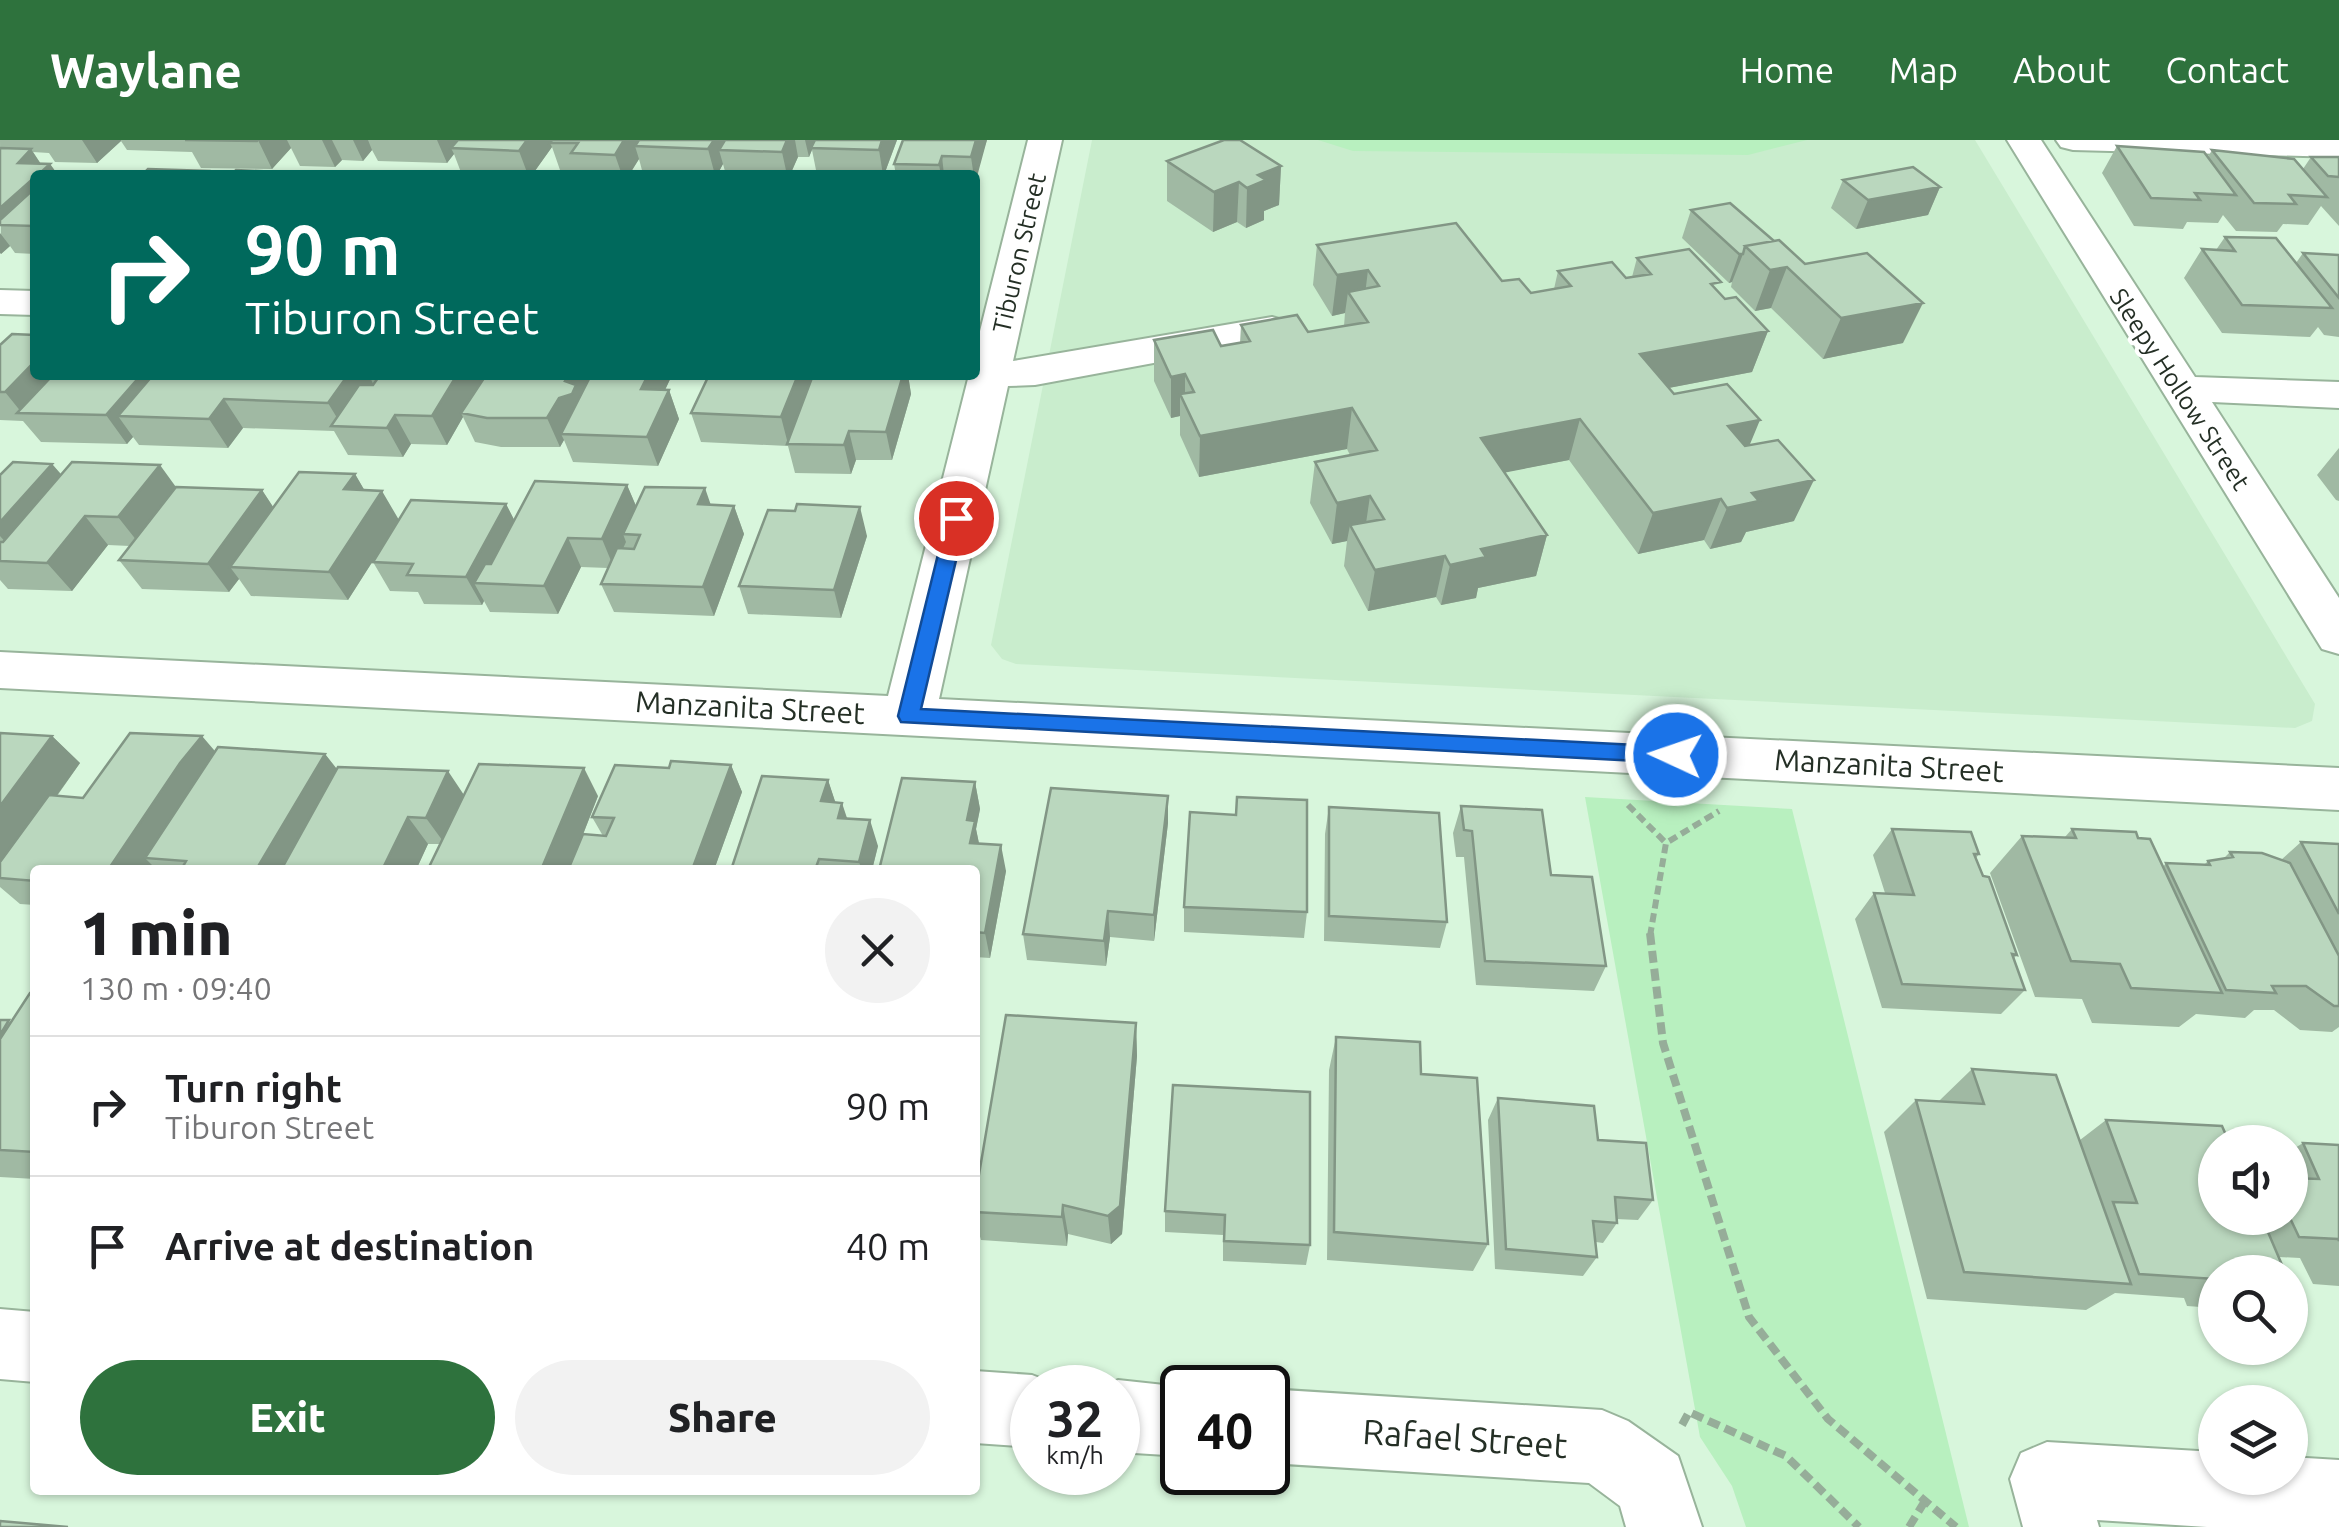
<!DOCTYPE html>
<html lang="en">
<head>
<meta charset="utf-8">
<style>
  body { margin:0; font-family:Ubuntu,sans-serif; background:#f2f2f2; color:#202124; height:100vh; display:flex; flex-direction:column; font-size:38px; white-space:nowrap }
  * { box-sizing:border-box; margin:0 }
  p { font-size:32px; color:#757577 }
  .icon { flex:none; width:55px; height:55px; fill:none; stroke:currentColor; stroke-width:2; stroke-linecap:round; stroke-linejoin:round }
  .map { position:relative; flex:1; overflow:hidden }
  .sheet { position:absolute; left:30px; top:725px; width:950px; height:630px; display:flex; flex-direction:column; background:#fff; border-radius:10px; box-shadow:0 2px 8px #0004 }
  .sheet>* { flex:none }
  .hud { position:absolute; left:30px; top:30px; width:950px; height:210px; border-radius:10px; box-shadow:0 2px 8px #0004; background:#00695c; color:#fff; overflow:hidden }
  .fabs { position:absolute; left:2198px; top:985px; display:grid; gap:20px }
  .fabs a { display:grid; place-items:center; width:110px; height:110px; border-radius:50%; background:#fff; box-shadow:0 2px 8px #0004; font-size:50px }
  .speed { position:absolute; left:1010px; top:1225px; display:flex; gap:20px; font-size:50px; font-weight:700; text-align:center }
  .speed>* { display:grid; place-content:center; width:130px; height:130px; border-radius:50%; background:#fff; box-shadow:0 2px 8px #0004; line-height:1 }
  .speed small { font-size:25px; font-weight:400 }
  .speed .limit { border:5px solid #111; border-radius:15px; background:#fff; color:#111 }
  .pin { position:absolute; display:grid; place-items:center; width:85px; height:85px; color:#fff; margin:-42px; border:5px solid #fff; border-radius:50%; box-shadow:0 2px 10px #0007 }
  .me { position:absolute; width:110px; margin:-55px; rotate:273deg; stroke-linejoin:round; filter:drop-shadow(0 0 8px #0008) }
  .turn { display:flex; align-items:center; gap:35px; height:210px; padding:0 50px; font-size:45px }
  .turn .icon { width:130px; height:130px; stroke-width:2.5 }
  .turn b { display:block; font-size:70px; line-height:85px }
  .round { display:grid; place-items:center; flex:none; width:105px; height:105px; border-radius:52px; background:#f2f2f2 }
  .summary { display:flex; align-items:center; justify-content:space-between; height:170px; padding:0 50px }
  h1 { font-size:60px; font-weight:800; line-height:75px }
  .cta { display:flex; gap:20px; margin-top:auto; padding:20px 50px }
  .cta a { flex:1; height:115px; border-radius:60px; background:#2e723d; color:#fff; font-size:40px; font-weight:800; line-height:115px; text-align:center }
  .cta a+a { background:#f2f2f2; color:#202124 }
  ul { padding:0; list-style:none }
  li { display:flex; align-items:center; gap:30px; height:140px; padding:0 50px; border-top:2px solid #e0e0e0 }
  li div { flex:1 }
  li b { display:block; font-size:38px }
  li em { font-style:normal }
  header { display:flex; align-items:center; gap:60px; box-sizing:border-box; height:140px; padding:0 50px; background:#2e723d; color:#fff }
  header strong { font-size:48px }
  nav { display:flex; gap:55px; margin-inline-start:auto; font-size:35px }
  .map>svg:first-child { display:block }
  .built { fill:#c9edcd }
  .green { fill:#b8f0bf }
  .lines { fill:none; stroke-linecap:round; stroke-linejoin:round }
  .minor-casing { stroke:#98b49b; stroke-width:4 }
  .path-far1 { stroke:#96ad99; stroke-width:6; stroke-dasharray:9 5; stroke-linecap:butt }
  .path { stroke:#96ad99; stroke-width:8; stroke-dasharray:12 6; stroke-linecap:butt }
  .minor { fill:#fff; fill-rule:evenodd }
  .wall { fill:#a0b9a3 }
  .shaded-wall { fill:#829685 }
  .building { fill:#bad7be; stroke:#829685; stroke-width:2.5 }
  .route { fill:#1a73e8; stroke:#114b97; stroke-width:2.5 }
  .labels { text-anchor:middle; stroke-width:8; stroke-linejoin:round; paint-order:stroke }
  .far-street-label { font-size:25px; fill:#242f25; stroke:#fff }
  .street-label { font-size:30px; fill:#242f25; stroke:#fff }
  .near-street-label { font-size:35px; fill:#242f25; stroke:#fff }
</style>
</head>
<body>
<header>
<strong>Waylane</strong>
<nav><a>Home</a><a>Map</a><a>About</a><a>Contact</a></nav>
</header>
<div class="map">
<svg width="2339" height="1387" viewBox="0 0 2339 1387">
  <rect width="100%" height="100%" fill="#d8f6dc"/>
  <path class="built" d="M1092 0H1975L2315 564 2312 581 2295 588 1016 524 1002 519 991 505Z"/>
  <path class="green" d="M1318 0H1807L1748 15 1353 11Z
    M1585 657 1792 669 1969 1387H1746L1732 1346 1700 1297Z"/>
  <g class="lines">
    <g class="minor-casing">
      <path id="minor" d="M1028 0H1062L1013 221 1272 177 1286 181 1292 189 1286 197 1272 201 1035 245 1008 246 939 559 2339 628V670L0 548V512L888 556 969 235H975V211Z
        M2007 0H2041L2195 237 2339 242V268L2212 262 2339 458V514L2322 509Z
        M2056 0H2339V17L2073 10 2061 7Z
        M0 150 35 151V175L0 174Z
        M0 1169 35 1172V1242L0 1239Z
        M975 1231 1032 1235 1058 1245 1032 1248V1307L975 1303Z
        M1118 1240 1192 1248H1182V1316L1118 1312V1248H1099Z
        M1268 1249 1602 1270 1628 1281 1678 1316 1702 1387H1626L1620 1366 1589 1343 1268 1323Z
        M2047 1302 2215 1312V1338H2290V1317L2339 1320V1387H2207L2097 1380 2099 1387H2023L2010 1339 2021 1313Z"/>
    </g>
    <path class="path-far1" d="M1628 665 1666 703
      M1650 796 1666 703 1719 671"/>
    <path class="path" d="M1650 793 1663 903 1749 1177 1828 1279 1956 1387
      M1682 1285 1689 1272 1786 1316 1859 1387
      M1909 1387 1925 1361"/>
    <use href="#minor" class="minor"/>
  </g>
  <path class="wall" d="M0 0H897L884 35H817L812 10 809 17H798L790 35H726L723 24 717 35 643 34 639 19 629 35H579L577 31 560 30 552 7 532 35H462L454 14 447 23 378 21 372 10 363 21 342 20 335 27 300 26 291 8 272 29 201 28 192 12 127 10 121 1 97 23 55 22 49 13 33 12 41 24H50L58 35H35V114L15 113 10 106 1 114Z
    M987 0 975 35H896L894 24Z
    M2117 6 2208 17 2212 10 2303 29 2311 17H2339V86L2321 66 2308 85 2283 84 2277 92 2236 91 2223 75 2218 83 2187 82 2183 89 2134 86 2102 33Z
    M1167 21 1281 26 1279 65 1264 71V80L1246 88 1237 82 1213 92 1167 61Z
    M1843 40 1940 47 1928 75 1856 89 1831 68Z
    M1691 70 1774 101 1805 124 1903 203 1823 219 1771 168 1755 171 1731 147 1732 142 1729 143 1682 98Z
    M2225 97 2296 123 2303 113 2339 115V197L2324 195 2318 187 2310 197 2222 193 2184 138 2202 109 2216 110Z
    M1317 105 1502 141 1531 153 1554 149 1558 131 1626 138 1632 137 1637 118 1718 151 1725 159 1768 191 1752 232 1668 248 1674 254 1749 306 1794 381 1746 392 1741 402 1710 409 1704 400 1638 414 1569 320 1505 332 1547 395 1536 436 1478 448 1476 458 1441 465 1436 457 1368 471 1344 426 1347 401 1332 404 1310 363 1315 322 1350 315 1347 309 1199 337 1180 295V276L1171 278 1154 241V200L1221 206 1240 203 1241 185 1308 192 1344 186 1345 173 1332 176 1313 145Z
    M0 205 35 235H481L483 240 486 235H586L588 240 591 235H672L665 250H669L679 279 658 326 573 322 564 300 560 307H501L475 302 463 277 447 305 411 304 403 317 348 315 334 291 243 288 228 308 139 305 133 297 127 304 41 302 23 281 0 280Z
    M709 235H809L811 241 813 235H908L911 254 892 320H856L851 334 795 333 788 306 701 302 691 273Z
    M2339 308V361L2336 360 2317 335Z
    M52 324 61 334 176 347 262 350 273 367 355 334 364 350 399 380 348 460 251 456 239 439 229 452 142 449 119 420 130 406 108 405 72 451 8 449 0 440V335Z
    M627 345 636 366H734L744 394 714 476 614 472 601 444 608 428 581 427 558 474 490 472 484 461 482 465 424 464 418 452 390 451 373 422 506 364 514 380Z
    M795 371 867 396 841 478 748 474 739 446Z
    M0 593 52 596 80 623 57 656 83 658 215 612 325 614 337 629 464 655 598 656 577 710 603 696 592 677 669 628 731 625 742 652 714 730H432L429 727 440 704H428L416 730H157L155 728 153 730H35V765L20 764 0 747Z
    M828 640 835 662 847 678 878 706 872 730H731Z
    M975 642 980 669 976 689 979 704 1006 731 990 818 975 817Z
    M1168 656V683L1154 801 1110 797 1106 826 1027 820 1023 794Z
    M1461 666 1551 735 1606 826 1594 851 1476 845 1464 717H1456L1453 693Z
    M1329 667 1447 782 1440 808 1324 801 1325 694Z
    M1236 675 1307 772 1304 798 1184 792V767Z
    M1892 689 1979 714 1976 718 2017 815 2014 818 2025 850 2001 874 1882 868 1855 779 1874 753H1885L1873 715Z
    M2072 689 2138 698 2163 727 2166 723 2204 725 2208 721 2223 719 2230 712 2281 720 2301 702 2339 704V887L2332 892 2300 890 2274 870H2254L2245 878 2196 874 2179 887 2092 883 2082 859 2035 857 1990 733 2022 696 2065 697Z
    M35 853V1039L0 1037V880L11 882Z
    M1136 883 1137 916 1122 1094 1111 1104 1068 1094 1067 1106 981 1100 975 1079V1058Z
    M1336 897 1421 934 1488 1104 1473 1131 1327 1120 1329 930Z
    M1972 929 2080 1000 2106 980 2215 1078H2290V1011L2303 1003 2339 1005V1146L2313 1144 2300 1118 2279 1117 2215 1132V1168L2187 1166 2184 1158 2115 1153 2086 1170 1927 1159 1884 992 1916 960 1939 961Z
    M1173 945 1310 1105 1306 1125 1223 1121V1095L1165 1092V1071Z
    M1498 958 1598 1000 1653 1060 1638 1080 1616 1079 1617 1083 1603 1103 1596 1102 1597 1117 1583 1136 1495 1129 1488 980Z"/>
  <path class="shaded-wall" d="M82 0H121V1L97 23Z
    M258 0H287L291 8 272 29Z
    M322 0H332L342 20 335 27Z
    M353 0H368L372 10 363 21Z
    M437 0H464L451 8 454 14 447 23Z
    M527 0H557L550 3 552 7 532 35H528L519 11Z
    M624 0H650L635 6 639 19 629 35H622L615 15Z
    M714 0H737L719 10 723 24 717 35H715L708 9Z
    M787 0H795L798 17 790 35H787L782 12Z
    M805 0H816L809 17Z
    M882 0H897L884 35H883L879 10Z
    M976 0H987L975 44 971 17Z
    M31 9 44 29 50 24 58 35H35V83L0 85V68L18 23Z
    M942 16 944 35H941L939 25Z
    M1281 26 1279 65 1264 71V80L1246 88 1247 48 1258 35Z
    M1239 42 1237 82 1213 92 1214 52Z
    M1940 47 1928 75 1856 89 1868 60Z
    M0 93 10 106 1 114 0 113Z
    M1739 114H1743L1732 142 1729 143Z
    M1787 127 1771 168 1755 171 1770 130Z
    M1368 130 1363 171 1348 152 1345 173 1332 176 1337 135Z
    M1923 163 1903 203 1823 219 1841 178Z
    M1768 191 1752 232 1627 256 1640 214Z
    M35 221V235H71L22 273 5 252Z
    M1185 234V264L1180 254V276L1171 278V237Z
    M141 235H184L118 276 133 297 127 304 106 275Z
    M348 235H369L375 248 342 286 328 263Z
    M457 235H481L484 242 461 273 463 277 447 305 432 276Z
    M569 235H586L591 246 561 294 564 300 560 307 547 278Z
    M648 235H672L652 278 641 249Z
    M798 235H809L812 245 788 304 781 277Z
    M903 235H908L911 254 892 320 886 292Z
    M669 250 679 279 658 326 647 297Z
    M224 259 243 288 228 308 209 279Z
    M1352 268 1347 309 1199 337 1200 296Z
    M395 275 411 304 403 317 387 288Z
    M1580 279 1569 320 1472 339 1481 298Z
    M1760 280 1743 321 1728 286Z
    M849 291 856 320 851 334 844 305Z
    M52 324 76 352 19 417 0 396V382Z
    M160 325 181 354 141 406 118 377Z
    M355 334 372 363 344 349Z
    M1814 340 1794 381 1746 392 1741 402 1710 409 1727 368 1752 353Z
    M627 345 639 373 623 394 626 402 614 428 602 399Z
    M705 348 715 377 698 364Z
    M262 350 281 379 230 427 239 439 229 452 208 424Z
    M382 351 399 380 348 460 329 432Z
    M1370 356 1364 397 1350 385 1347 401 1332 404 1337 363Z
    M1721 359 1704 400 1638 414 1653 373Z
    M506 364 521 393 474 443 484 461 482 465 466 437Z
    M734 366 744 394 714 476 703 447Z
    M860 367 867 396 841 478 834 450Z
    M85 376 108 405 72 451 47 423Z
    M1547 395 1536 436 1478 448 1476 458 1441 465 1450 425 1481 409Z
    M568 398 581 427 558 474 544 446Z
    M1445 416 1436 457 1368 471 1375 430Z
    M52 596 80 623 0 735V666Z
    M202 596 226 624 145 718 155 728 153 730H108L180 623Z
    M325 614 346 641 296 730H256Z
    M731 625 742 652 714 730H692Z
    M584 628 598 656 569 730H541Z
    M448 631 466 658 445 704 426 678Z
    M828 640 837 667 821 661Z
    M975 642 980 669 976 689 980 708 975 729 967 680Z
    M1168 656V683L1154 801V775Z
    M842 663 851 690 838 678Z
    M408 677 428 704 416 730H382Z
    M870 680 878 706 872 730H862L859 722Z
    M1001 705 1006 731 990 818 985 793Z
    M1108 771 1110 797 1106 826 1104 801Z
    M1136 883 1137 916 1122 1094 1111 1104 1108 1076Z
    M1063 1065 1068 1094 1067 1106 1062 1077Z"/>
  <path class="building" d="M185 0H258L257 1Z
    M458 0H527L519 11 451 8Z
    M552 0H624L615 15 571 13 578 3H550Z
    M639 0H714L708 9 635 6Z
    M725 0H787L782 12 719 10Z
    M815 0H882L879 10 811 8Z
    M903 0H976L971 17 942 16 939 25 894 24Z
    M1224 0H1240L1281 26 1258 35 1266 40 1247 48 1239 42 1214 52 1167 21Z
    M2117 6 2204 12 2236 55 2195 53 2200 60 2151 58Z
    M0 8 31 9 18 23 50 24 38 35H35V37L0 68Z
    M2212 10 2294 19 2327 57 2289 55 2296 64 2254 63Z
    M2311 17H2339V37L2328 36Z
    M1913 27 1940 47 1868 60 1843 40Z
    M148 29 208 31 204 35H142Z
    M236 30 281 32 278 35H231Z
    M35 48V86L0 85V80Z
    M1730 63 1774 101 1745 106 1743 114H1739L1691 70Z
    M1456 83 1502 141 1519 139 1531 153 1571 146 1558 131 1612 122 1626 138 1651 134 1637 118 1689 109 1721 142 1711 144 1725 159 1736 157 1768 191 1640 214 1674 254 1727 244 1760 280 1728 286 1745 306 1778 300 1814 340 1752 353 1759 361 1727 368 1721 359 1653 373 1580 279 1481 298 1547 395 1481 409 1486 417 1450 425 1445 416 1375 430 1350 385 1384 379 1370 356 1337 363 1315 322 1377 310 1352 268 1200 296 1180 254 1194 252 1185 234 1171 237 1154 200 1213 190 1221 206 1250 201 1241 185 1297 175 1308 192 1368 182 1348 152 1379 146 1368 130 1337 135 1317 105Z
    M2225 97 2276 98 2332 168 2242 165 2202 109 2235 111Z
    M1779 100 1805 124 1867 113 1923 163 1841 178 1787 127 1770 130 1745 106Z
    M2303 113 2339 115V158Z
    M12 194 35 195V221L5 252H0V205Z
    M53 235H141L106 275 17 273Z
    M153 235H348L328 263 224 259 209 279 118 276Z
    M380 235H457L432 276 395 275 387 288 331 286 359 245H373Z
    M486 235H569L565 241 576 245 572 254 559 258 547 278H487L461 273Z
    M591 235H648L641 249 669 250 647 297 561 294Z
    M709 235H798L781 277 691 273Z
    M813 235H903L886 292 849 291 844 305 787 304Z
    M13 322 52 324 0 382V335Z
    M72 322 160 325 118 377 85 376 47 423 0 421V402H3Z
    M299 332 355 334 344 349 382 351 329 432 230 427Z
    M535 341 627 345 602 399 568 398 544 446 474 443 485 424H491Z
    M176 347 262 350 208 424 119 420Z
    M645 347 705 348 698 364 734 366 703 447 601 444 617 408 634 409 640 395 623 394Z
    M411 360 506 364 466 437 407 435 413 424 373 422Z
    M797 364 860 367 834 450 739 446 768 370 795 371Z
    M0 593 52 596 0 666Z
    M130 593 202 596 180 623 108 730H35V741L0 738V722L49 655 83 658Z
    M218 607 325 614 256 730H181L186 721 145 718Z
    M671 621 731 625 692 730H568L583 694 606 696 614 678 592 677 615 625 669 628Z
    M479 624 584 628 541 730 429 727Z
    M338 627 448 631 426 678 408 677 382 730H281Z
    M762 636 828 640 821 661 842 663 838 678 870 680 859 722 819 719 815 730H731Z
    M902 638 975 642 967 680 975 681 970 703 1001 705 985 793 975 792V730H879Z
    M1051 648 1168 656 1154 775 1108 771 1104 801 1023 794Z
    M1237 657 1307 660V772L1184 767 1190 672 1236 675Z
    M1461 666 1542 670 1551 735 1592 737 1606 826 1485 821 1472 691 1464 690Z
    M1329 667 1439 673 1447 782 1329 776Z
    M1892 689 1971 692 1979 714H1974L1983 736 1989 737 2017 815 2012 814 2025 850 1902 844 1874 753 1914 755Z
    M2072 689 2136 692 2138 698 2150 699 2222 853 2131 848 2120 824 2071 821 2022 696 2076 698Z
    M2301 702 2339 704V774Z
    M2230 712 2262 713 2290 723 2339 816V866H2334L2306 846H2272L2276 853 2226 850 2166 723 2210 725 2208 721 2233 717Z
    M30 853H35V1012L0 1010V899Z
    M1006 875 1136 883 1120 1066 1108 1076 1063 1065 1062 1077 975 1072V1058Z
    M0 880H9L0 895Z
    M1336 897 1420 902 1421 934 1477 938 1488 1104 1334 1092Z
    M1972 929 2056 935 2131 1144 1964 1132 1916 960 1984 964Z
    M1173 945 1310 952V1105L1224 1101 1225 1075 1165 1071Z
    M1498 958 1594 966 1598 1000 1646 1003 1653 1060 1615 1057 1617 1083 1593 1081 1597 1117 1506 1109Z
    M2106 980 2222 986 2229 1002H2215V1078H2262L2285 1132H2215V1139L2139 1134 2113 1062 2137 1063Z
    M2303 1003 2339 1005V1101L2338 1099 2299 1097 2290 1078V1038L2319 1039Z
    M0 1381 68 1387H0Z"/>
  <path class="route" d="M956 372 966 378 921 569 1676 607 1687 615 1676 623 901 582 898 576 947 378Z"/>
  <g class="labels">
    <g class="far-street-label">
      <text transform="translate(1019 113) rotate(-77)" y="9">Tiburon Street</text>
      <text transform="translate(2180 249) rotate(57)" y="9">Sleepy Hollow Street</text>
    </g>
    <g class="street-label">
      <text transform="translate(750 568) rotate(3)" y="10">Manzanita Street</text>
      <text transform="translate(1889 626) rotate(3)" y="10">Manzanita Street</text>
    </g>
    <g class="near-street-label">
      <text transform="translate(1465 1299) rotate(4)" y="12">Rafael Street</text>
    </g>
  </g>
</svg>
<div class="fabs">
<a><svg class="icon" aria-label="sound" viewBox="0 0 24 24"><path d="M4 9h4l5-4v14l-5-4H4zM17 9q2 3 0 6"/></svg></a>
<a><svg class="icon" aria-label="search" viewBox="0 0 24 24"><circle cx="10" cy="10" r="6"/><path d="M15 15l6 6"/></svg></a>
<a><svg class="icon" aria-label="layers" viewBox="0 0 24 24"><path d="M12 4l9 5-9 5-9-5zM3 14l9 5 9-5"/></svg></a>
</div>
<div class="speed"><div>32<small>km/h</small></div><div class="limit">40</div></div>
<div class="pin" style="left:956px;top:378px;background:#d93025"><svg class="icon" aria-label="arrive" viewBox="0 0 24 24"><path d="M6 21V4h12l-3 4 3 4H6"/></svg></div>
<svg class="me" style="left:1676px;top:615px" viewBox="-20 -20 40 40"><circle r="17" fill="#1a73e8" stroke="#fff" stroke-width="3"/><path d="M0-11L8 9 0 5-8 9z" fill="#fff"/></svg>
<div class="hud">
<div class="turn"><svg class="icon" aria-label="right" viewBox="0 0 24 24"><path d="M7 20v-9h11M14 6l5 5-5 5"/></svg><div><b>90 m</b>Tiburon Street</div></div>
</div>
<section class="sheet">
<div class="summary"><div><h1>1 min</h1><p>130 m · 09:40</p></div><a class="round"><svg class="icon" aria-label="close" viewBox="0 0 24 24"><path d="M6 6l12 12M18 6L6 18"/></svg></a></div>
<ul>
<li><svg class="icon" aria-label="right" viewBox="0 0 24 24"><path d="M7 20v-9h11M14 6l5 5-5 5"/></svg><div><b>Turn right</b><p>Tiburon Street</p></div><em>90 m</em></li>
<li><svg class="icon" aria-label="arrive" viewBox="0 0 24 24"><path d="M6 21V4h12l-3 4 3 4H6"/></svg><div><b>Arrive at destination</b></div><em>40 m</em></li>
</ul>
<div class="cta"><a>Exit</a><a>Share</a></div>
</section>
</div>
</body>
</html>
